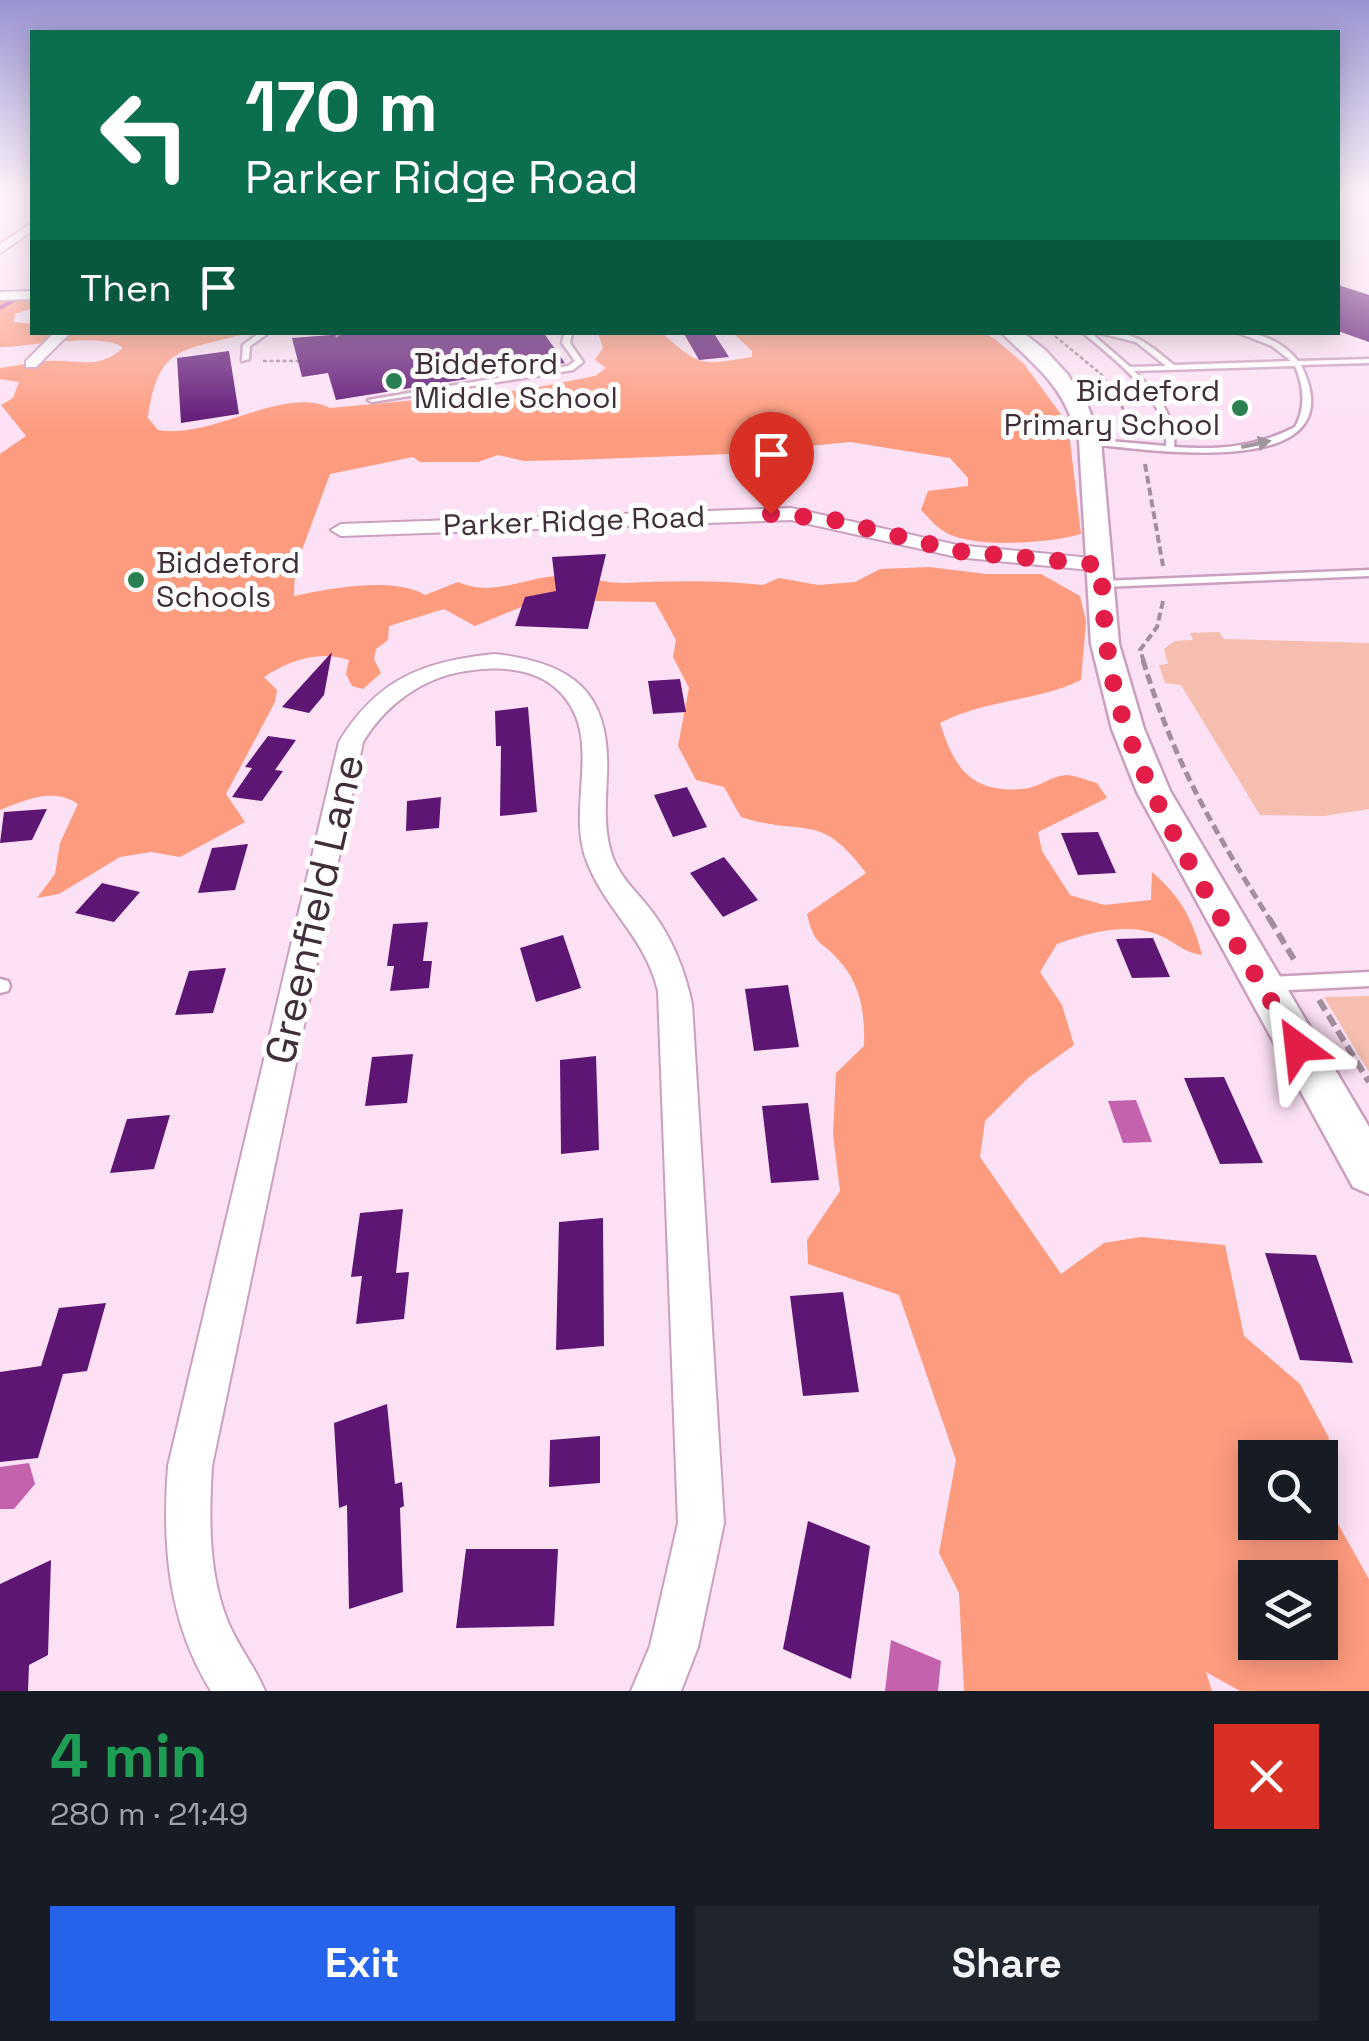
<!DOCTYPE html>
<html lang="en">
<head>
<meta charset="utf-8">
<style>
  body { margin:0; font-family:"Space Grotesk",sans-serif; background:#20242c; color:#f1f3f6; height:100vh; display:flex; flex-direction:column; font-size:38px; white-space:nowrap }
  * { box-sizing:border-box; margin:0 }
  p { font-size:32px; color:#9ea1a6 }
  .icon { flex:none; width:55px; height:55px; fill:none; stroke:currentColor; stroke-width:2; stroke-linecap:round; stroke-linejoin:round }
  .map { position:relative; height:1691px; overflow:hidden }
  .details { display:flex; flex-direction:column; background:#171b24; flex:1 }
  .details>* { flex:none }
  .guide { position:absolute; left:30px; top:30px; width:1310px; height:305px; border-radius:0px; box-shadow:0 5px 25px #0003; background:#0b6e4f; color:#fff; overflow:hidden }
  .fabs { position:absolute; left:1238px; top:1440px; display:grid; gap:20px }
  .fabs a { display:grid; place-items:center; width:100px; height:100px; border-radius:0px; background:#171b24; box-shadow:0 5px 25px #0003; font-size:50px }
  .pin { position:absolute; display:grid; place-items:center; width:85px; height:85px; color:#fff; margin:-102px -42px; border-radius:50% 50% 50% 0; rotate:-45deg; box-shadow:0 0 10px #0007 }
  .pin .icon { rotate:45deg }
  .me { position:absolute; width:110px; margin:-55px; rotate:330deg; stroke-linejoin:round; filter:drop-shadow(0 0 8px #0008) }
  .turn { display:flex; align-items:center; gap:35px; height:210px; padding:0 50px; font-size:45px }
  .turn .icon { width:130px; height:130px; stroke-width:2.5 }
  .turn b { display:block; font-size:70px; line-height:85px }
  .then { display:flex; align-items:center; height:95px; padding:0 50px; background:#0003; gap:20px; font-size:38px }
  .round { display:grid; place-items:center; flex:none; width:105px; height:105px; border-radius:0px; background:#20242c }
  .summary { display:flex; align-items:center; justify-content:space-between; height:170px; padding:0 50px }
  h1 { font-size:60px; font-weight:600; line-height:75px; color:#1e9e55 }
  .cta { display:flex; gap:20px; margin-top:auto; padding:20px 50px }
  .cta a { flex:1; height:115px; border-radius:0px; background:#2563eb; color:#fff; font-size:40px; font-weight:600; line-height:115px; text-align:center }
  .cta a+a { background:#20242c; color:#f1f3f6 }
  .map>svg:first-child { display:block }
  .green { fill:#f5beae }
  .forest { fill:#fd9b7f; fill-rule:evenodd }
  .water { fill:#c462ae }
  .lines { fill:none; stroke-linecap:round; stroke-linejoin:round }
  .stream { stroke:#c462ae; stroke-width:4 }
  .building { fill:#5e1674 }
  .service-casing { stroke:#cba0bf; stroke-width:5 }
  .minor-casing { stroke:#cba0bf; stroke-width:4 }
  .tertiary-casing { stroke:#cba0bf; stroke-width:5 }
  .path-far3 { stroke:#a48e9e; stroke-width:2.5; stroke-dasharray:4 2.5; stroke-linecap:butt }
  .path-far2 { stroke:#a48e9e; stroke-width:4; stroke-dasharray:8 4; stroke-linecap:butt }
  .path-far1 { stroke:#a48e9e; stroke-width:5; stroke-dasharray:10 5; stroke-linecap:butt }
  .path { stroke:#a48e9e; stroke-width:6; stroke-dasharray:12 6; stroke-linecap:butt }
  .service { fill:#fff; fill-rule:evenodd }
  .minor { fill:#fff; fill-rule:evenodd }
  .tertiary { fill:#fff; fill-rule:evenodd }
  .oneway { fill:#a0979d }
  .route { stroke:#e11d48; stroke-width:18; stroke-dasharray:0 32.4 }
  .poi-dot { fill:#2a8053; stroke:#fff; stroke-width:4 }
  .labels { text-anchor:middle; stroke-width:10; stroke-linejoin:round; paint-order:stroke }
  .far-poi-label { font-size:30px; fill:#402f3b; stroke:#fff; text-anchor:start }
  .far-street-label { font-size:30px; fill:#402f3b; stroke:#fff }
  .near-street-label { font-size:42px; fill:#402f3b; stroke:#fff }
</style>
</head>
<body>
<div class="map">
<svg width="1369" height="1691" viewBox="0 0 1369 1691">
  <rect width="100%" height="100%" fill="#fce1f4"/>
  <path class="green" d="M1219 632 1224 639 1369 643V809L1324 816 1260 815 1181 685 1165 683 1159 665 1168 664 1164 649 1175 641 1193 640 1190 633Z
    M1369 996V1072L1324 997Z"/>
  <path class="forest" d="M11 297H32V308L15 314 14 322 32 324V332L247 333C183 352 158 343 148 418L158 430C211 440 284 385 330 408L523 390 595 376 606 368 595 360 603 348 598 333H662C702 368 700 365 752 357V351L733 333H984L995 339 1024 364 1068 424 1081 534C1051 543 973 549 945 532 936 527 928 517 921 510L928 491 968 486V478L950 458 850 442 731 454 572 460 524 461 498 455 478 462H420L413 457 330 474 295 569 294 596C330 589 392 576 425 595L458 582C493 597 521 579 555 576 578 574 602 583 624 583 671 581 716 580 763 585L779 578 818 585 855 582 880 569 929 567 986 574H1041L1080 596 1086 621 1081 680C1036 702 985 699 940 723 954 766 969 793 1021 789 1037 789 1051 776 1066 775 1075 775 1088 781 1097 783L1107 798 1038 832 1042 851 1070 895 1104 905 1151 900 1152 872C1180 896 1193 919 1202 955 1185 952 1181 947 1167 939 1134 920 1090 932 1057 944L1040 972 1062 1005 1074 1045 1028 1078 985 1121 980 1157 1061 1274 1104 1243 1141 1237 1225 1245 1244 1336 1300 1384 1329 1438 1320 1477V1458H1255V1522H1320V1492L1369 1579V1691H1240L1206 1672 1212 1691H964L959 1593 939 1553 956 1460 899 1295 808 1264 807 1240 840 1191 833 1134 836 1073 864 1046C865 1017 862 988 842 964 823 939 815 950 807 914L866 873C819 810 806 838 741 817L724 787 696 780 678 746 689 688 673 657 676 640 655 602 538 600 475 626 444 609 389 626 388 640 376 649 374 659 381 673 363 689 352 686 346 674 349 660C319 650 290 660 264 677L277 690 275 702 226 794 245 822 180 857 151 852 120 857 59 894 37 898 55 874 60 843 78 804C54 787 25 800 0 810V454L26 436 1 405 13 398 19 382 0 379V368C16 366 32 362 48 361 79 359 97 371 123 348 104 331 27 347 0 347V298ZM1255 1578H1320V1642H1255Z"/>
  <path class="water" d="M1136 1100 1152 1142 1123 1143 1108 1101Z
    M29 1463 35 1484 14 1509H0V1467Z
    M891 1640 941 1661 938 1691H885Z"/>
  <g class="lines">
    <path class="stream" d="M0 308 17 298"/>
  </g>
  <path class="building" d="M1338 285 1369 295V342L1338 331Z
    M371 332H543L565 363 336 400 328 373 302 377 292 338Z
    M683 332H713L729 357 699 360Z
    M229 351 239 414 181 423 177 358Z
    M606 554 588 629 515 626 525 597 556 591 552 557Z
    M332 652 324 695 309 713 282 707Z
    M680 679 686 712 653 714 648 681Z
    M528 707 537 812 500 816 501 746H496L495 711Z
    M268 736 296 740 275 770 283 771 262 801 232 797 252 768 245 767Z
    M687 787 707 827 673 837 654 795Z
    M441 797 439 828 406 831 407 801Z
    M47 809 32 840 0 843 4 812Z
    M1098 832 1116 873 1078 875 1061 833Z
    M248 844 235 890 198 893 212 848Z
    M724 857 758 900 723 917 690 873Z
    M102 883 140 892 114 922 75 913Z
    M428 922 423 961H432L429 988 390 991 394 966H387L393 924Z
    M563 935 581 988 536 1002 520 948Z
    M1153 938 1170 977 1132 978 1116 939Z
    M226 968 213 1013 175 1015 189 971Z
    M788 985 799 1047 754 1051 745 989Z
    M413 1054 407 1103 365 1106 372 1057Z
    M596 1056 599 1150 561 1154 560 1060Z
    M1224 1077 1263 1163 1220 1164 1184 1078Z
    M808 1103 819 1180 771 1183 762 1106Z
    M170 1115 154 1169 110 1173 127 1119Z
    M403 1209 396 1273 409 1272 404 1319 356 1324 362 1276 351 1277 360 1213Z
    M603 1218 604 1346 556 1350 559 1222Z
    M1265 1253 1316 1255 1353 1363 1300 1360Z
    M843 1292 859 1392 803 1396 790 1296Z
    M106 1303 87 1371 63 1374 38 1458 0 1462V1372L41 1366 59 1308Z
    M387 1404 395 1484 402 1482 404 1506 400 1508 403 1592 349 1609 347 1505 339 1508 334 1423Z
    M600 1436V1483L549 1487 550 1440Z
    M808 1521 870 1546 851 1679 783 1649Z
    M466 1549H558L554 1626 456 1628Z
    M51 1560 48 1655 29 1665 28 1691H0V1584Z"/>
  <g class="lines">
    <g class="service-casing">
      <path id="service" d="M261 332H270L250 346 249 359 242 361 243 345Z
        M565 332H572L570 343 583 362 573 370 372 402 368 400 568 366 575 361 562 343Z
        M1082 332H1090L1130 367 1166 366 1136 342 1096 332C1137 332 1144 341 1174 365L1291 361 1272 346 1236 332C1260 332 1283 342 1298 361L1369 359V363L1301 365C1360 484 1145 449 1090 444L1086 441 1087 439 1166 446C1170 400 1114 359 1082 332ZM1295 366C1304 387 1306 407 1295 427 1254 448 1219 450 1174 447 1177 416 1155 392 1134 371Z
        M1369 570V576L1102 587 1097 584 1102 581Z
        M1369 972V986L1268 991 1262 989 1260 984 1262 979 1268 977Z
        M0 979 8 981 10 986 8 991 0 993Z"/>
    </g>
    <g class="minor-casing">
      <path id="minor" d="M32 223V231L0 253V244Z
        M32 291V299L0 300V292Z
        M55 332H71L36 367H26V361Z
        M791 508 957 545 1101 559 1111 565 1101 571 957 557 791 520 341 536 331 530 341 524Z
        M495 654C573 663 611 692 607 775 606 803 603 831 613 858 621 879 640 895 653 913 673 940 685 971 692 1004L724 1523 698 1647 681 1691H631L650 1646 678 1523 658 991C645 936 604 909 586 859 566 804 605 737 559 691 535 667 498 666 466 671 423 677 385 705 363 742L212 1466C209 1518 208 1573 228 1622 238 1646 255 1667 265 1691H211C168 1622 162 1545 168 1466L339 742C377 679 424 661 495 654Z"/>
    </g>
    <g class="tertiary-casing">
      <path id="tertiary" d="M1001 332H1022L1045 350 1068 375 1088 407 1101 441 1119 644 1144 729 1170 791 1369 1127V1194L1353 1187 1137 792 1112 729 1091 644 1079 441C1063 384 1040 371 1001 332Z"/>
    </g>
    <path class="path-far3" d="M1050 332 1101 374 1136 429
      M336 337 341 332
      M263 361H298"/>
    <path class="path-far2" d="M1145 464 1163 566
      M1144 662 1140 650 1157 627 1164 597"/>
    <path class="path-far1" d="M1143 660C1174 763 1214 830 1270 920"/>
    <path class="path" d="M1269 918 1295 961
      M1319 1000 1369 1082"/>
    <use href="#service" class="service"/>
    <use href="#minor" class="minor"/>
    <use href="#tertiary" class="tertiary"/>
  </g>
  <defs><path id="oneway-solid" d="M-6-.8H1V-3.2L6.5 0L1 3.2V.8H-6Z" transform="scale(2.5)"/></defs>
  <use class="oneway" href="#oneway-solid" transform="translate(1256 444) rotate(-12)"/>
  <linearGradient id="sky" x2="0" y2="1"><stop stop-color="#9993d1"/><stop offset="0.45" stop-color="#fef2fa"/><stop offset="1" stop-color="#fef2fa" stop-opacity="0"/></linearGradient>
  <rect width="1369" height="430" fill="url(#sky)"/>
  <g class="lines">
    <path class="route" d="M771 514 830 519 957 551 1101 565C1103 606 1105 646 1114 686 1140 801 1239 943 1298 1047"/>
  </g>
  <g class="poi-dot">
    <circle cx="394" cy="381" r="10"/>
    <circle cx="1240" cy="408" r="10"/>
    <circle cx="136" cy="580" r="10"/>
  </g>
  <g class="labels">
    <g class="far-poi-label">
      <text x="414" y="374">Biddeford<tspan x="414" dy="34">Middle School</tspan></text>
      <text x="1220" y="401" text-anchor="end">Biddeford<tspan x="1220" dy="34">Primary School</tspan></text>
      <text x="156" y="573">Biddeford<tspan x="156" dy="34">Schools</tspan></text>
    </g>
    <g class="far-street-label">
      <text transform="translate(574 521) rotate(-2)" y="10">Parker Ridge Road</text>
    </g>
    <g class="near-street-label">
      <text transform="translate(314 909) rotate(-77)" y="15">Greenfield Lane</text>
    </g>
  </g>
</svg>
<div class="fabs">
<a><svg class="icon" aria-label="search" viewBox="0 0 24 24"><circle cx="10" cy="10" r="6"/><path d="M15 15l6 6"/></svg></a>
<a><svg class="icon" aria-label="layers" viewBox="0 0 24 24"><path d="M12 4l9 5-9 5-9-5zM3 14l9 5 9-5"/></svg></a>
</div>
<div class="pin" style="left:771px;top:514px;background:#d93025"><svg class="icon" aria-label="arrive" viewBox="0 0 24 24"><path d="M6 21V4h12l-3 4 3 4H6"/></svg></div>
<svg class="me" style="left:1298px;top:1047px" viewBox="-20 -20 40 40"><path d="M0-17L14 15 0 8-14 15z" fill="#e11d48" stroke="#fff" stroke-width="4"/></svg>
<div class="guide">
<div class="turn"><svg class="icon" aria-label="left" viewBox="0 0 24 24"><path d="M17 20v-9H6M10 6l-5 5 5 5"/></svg><div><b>170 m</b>Parker Ridge Road</div></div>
<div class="then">Then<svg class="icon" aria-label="arrive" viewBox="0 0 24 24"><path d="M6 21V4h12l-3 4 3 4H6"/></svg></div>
</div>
</div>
<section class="details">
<div class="summary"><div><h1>4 min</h1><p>280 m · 21:49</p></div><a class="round" style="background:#d93025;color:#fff"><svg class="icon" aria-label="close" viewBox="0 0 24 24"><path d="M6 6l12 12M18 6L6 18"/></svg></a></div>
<div class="cta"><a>Exit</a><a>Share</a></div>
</section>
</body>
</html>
